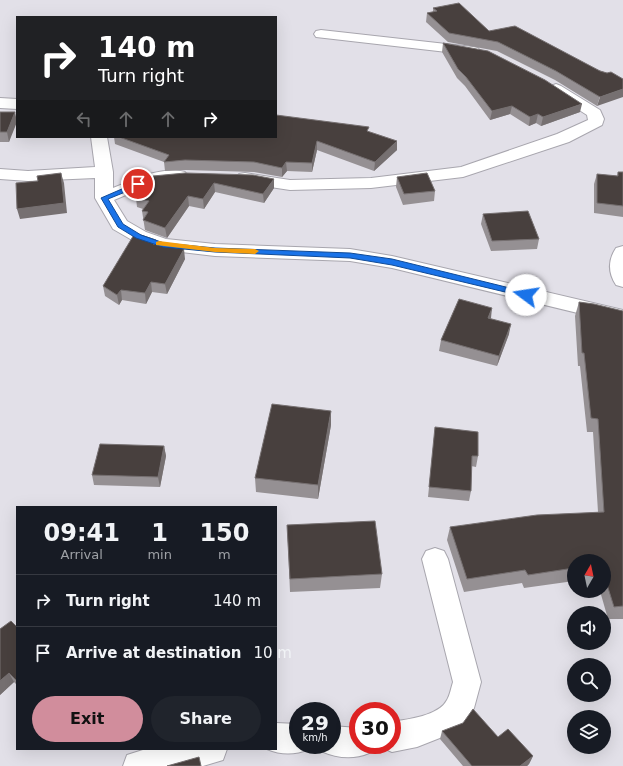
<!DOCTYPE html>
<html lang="en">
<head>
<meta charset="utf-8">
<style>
  body { margin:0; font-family:"DejaVu Sans",sans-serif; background:#20242c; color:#f1f3f6; height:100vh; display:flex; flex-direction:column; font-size:15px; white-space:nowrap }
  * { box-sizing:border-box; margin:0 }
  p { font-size:13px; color:#9ea1a6 }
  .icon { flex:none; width:22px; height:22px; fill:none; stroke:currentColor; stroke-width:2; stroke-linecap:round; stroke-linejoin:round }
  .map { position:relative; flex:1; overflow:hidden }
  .sheet { position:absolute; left:16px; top:506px; width:261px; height:244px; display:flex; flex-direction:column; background:#171b24; border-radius:0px; box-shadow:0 4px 16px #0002 }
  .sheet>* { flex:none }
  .hud { position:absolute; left:16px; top:16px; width:261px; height:122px; border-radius:0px; box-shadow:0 4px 16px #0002; background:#202124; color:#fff; overflow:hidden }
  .needle { width:26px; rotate:9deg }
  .tools { position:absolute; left:567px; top:554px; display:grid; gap:8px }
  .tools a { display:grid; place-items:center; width:44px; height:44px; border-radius:50%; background:#171b24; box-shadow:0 4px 16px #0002; font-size:20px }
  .speed { position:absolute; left:289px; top:702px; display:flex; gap:8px; font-size:20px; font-weight:700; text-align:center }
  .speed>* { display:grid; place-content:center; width:52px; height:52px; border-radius:50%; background:#171b24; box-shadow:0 4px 16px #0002; line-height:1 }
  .speed small { font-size:10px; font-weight:400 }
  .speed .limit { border:6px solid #d22; background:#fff; color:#111 }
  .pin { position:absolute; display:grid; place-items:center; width:34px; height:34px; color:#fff; margin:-17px; border:2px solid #fff; border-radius:50%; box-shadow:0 1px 4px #0007 }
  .me { position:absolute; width:44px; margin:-22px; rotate:284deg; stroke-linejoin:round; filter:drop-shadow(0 0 3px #0008) }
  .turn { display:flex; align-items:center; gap:14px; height:84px; padding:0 16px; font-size:18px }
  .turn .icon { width:52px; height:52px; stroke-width:2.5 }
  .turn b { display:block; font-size:28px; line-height:34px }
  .lanes { display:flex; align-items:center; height:38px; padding:0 16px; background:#0003; justify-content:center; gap:20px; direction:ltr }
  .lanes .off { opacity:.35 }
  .eta { display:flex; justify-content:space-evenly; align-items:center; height:68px; text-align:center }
  .eta b { font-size:24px; font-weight:700; line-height:28px }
  .action { display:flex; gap:8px; margin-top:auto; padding:8px 16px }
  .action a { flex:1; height:46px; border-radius:24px; background:#d18d9c; color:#111; font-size:16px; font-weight:700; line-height:46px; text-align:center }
  .action a+a { background:#20242c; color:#f1f3f6 }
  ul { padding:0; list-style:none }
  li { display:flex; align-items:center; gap:12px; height:52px; padding:0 16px; border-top:1px solid #363941 }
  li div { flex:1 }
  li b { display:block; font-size:15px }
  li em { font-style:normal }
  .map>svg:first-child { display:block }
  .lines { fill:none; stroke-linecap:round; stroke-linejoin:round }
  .minor-casing { stroke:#a8a6ae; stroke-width:2 }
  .minor { fill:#fff; fill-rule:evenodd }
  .wall { fill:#959093 }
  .shaded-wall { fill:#767071 }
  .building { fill:#48403e; stroke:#767071 }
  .route { fill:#1a73e8; stroke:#114b97 }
  .slow { fill:#f59e0b }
</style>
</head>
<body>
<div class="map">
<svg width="623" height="766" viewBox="0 0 623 766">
  <rect width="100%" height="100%" fill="#e2e0e8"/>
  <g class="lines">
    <g class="minor-casing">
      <path id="minor" d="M321 30 473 47 478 48 480 51 478 54 473 55 316 37 314 34 316 31Z
        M556 84 561 86 600 110 604 119 602 125 569 142 463 177 371 188 290 190 245 183 239 182 236 178 239 174 245 173 290 180 371 178 461 167 557 134 588 120 587 115 551 92 548 89 551 86Z
        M0 98 17 99V109L0 108Z
        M91 137H107L113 172V188C135 179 161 166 185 172L188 176 185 180 152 184 114 200 127 221 146 232 166 239 215 244 350 249 392 256 623 310V324L392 268 350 261 215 256 156 249 132 240 113 229 95 198V178L28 181 0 179V169L28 171 95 167Z
        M623 246V287L616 285C608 273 608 260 616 248Z
        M435 548 444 551 448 559 481 682 474 708 469 718 460 730 417 747 392 752 381 747 380 745H392V722C408 719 439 716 447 700 450 695 451 688 453 682L422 559 426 551Z
        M276 723 298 724V745H310L309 749C295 755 281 755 267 749H276Z
        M332 726 358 728V745H372L369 753C353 760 337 758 321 751L319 745H332Z
        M146 749H227L223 760 203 766H123L127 755Z"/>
    </g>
    <use href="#minor" class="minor"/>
  </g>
  <path class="wall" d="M433 8 489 31 607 73 597 106 555 80 497 51 448 42 426 22 427 13 433 12Z
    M443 43 580 112 541 126 536 123 529 126 510 114 490 120 465 86 457 78 442 52Z
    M0 112H15L9 142H0Z
    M368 132 397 150 374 171 317 150 312 172 287 171 282 177 254 172 186 170 165 171 164 162 115 144 114 137H276Z
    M618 172H623V217L594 213V184L597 174 617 176Z
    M153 176 274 188 264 203 215 192 204 209 189 206 167 238 145 230 142 211 143 209 137 207 136 198Z
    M397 177 435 191 434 201 403 205 396 187Z
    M483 214 539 239 537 249 491 251 481 224Z
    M156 245 185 259 167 294 152 292 146 304 122 300 119 305 105 296 103 286Z
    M579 302 623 311V619H608L600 591H604V561H574V581L524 588 522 583 464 592 447 540 450 527 598 512 593 432H587L580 366H578L575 316Z
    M490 318 509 334 497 366 439 351 441 340Z
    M331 425 318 499 256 492 255 478Z
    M435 427 478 456 476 467 471 466V491L469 501 428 497Z
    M164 446 166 456 160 487 94 485 92 475Z
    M287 525 382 574 380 588 290 592Z
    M17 627V685L14 682 0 695Z
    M442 731 498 737 533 756 529 764 527 766H463L440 739Z"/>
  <path class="shaded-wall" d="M623 89V97L597 106 600 97Z
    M582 104 580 112 541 126 543 117Z
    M512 106 510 114 490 120 492 111Z
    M15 112 17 122 9 142 7 132Z
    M538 114 536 123 529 126 530 117Z
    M317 141V150L312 172V163Z
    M397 141V150L374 171 375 162Z
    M286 162 287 171 282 177V168Z
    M61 173 64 183 67 213 20 219 17 209Z
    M274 179V188L264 203 263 194Z
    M214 183 215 192 204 209 203 199Z
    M188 196 189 206 167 238 165 228Z
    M156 240 157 251 153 244Z
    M184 249 185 259 167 294 165 284Z
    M151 282 152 292 146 304 145 293Z
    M121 290 122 300 119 305 117 295Z
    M492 308 491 318H488Z
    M511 324 509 334 497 366 499 356Z
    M331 411V425L318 499V485Z
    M164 446 166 456 160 487 158 477Z
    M9 673 14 682 0 695V681Z
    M533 756 529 764 527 766H520Z"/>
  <path class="building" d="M459 3 489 31 515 26 600 71 607 73 611 72 623 79V89L600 97 556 71 498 42 449 33 427 13 437 11 433 8Z
    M443 43 488 51 545 80 582 104 543 117 538 114 530 117 512 106 492 111 466 77 458 69Z
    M0 112H15L7 132H0Z
    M276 115 369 127 367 131 397 141 375 162 317 141 312 163 286 162 282 168 254 162 185 160 164 162 169 155 119 137H276Z
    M618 172H623V206L597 203V174L618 176Z
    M61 173 64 203 17 209 16 183 38 181 37 176Z
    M185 173 253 175 274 179 263 194 214 183 203 199 188 196 165 228 143 220 148 212 142 211 149 201 136 198 153 176Z
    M427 173 435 191 404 194 397 177Z
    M528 211 539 239 492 241 483 214Z
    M135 233 156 240 153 244 184 249 165 284 151 282 145 293 121 290 117 295 103 286Z
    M459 299 492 308 488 318 511 324 499 356 441 340Z
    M579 302 594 304 623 311V606L614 607 605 578H604V561H574V568L528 575 525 570 467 579 450 527 537 515 604 512 598 419 591 418 584 353H582Z
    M272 404 331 411 318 485 255 478Z
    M435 427 478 432V456H472L471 491 429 487Z
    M100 444 164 446 158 477 92 475Z
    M375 521 382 574 290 579 287 525Z
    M11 621 17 627V681L9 673 0 681V629Z
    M473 709 498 737 508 729 533 756 520 766H472L442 731 463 723Z
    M199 757 201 766H167Z"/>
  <path class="route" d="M138 182 141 184 140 186 108 199 123 224 141 235 164 243 215 248 350 253 392 259 526 292 530 295 526 297 392 265 350 258 215 252 163 247 136 238 118 227 101 198Z"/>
  <path class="slow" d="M159 241 215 248 255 249 259 251 255 254 215 252 156 245V242Z"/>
</svg>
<div class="tools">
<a><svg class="needle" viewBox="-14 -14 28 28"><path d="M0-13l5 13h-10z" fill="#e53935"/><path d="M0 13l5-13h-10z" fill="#9ea1a6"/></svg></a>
<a><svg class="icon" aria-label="sound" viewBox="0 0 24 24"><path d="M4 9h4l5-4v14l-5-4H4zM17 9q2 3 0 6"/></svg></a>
<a><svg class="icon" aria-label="search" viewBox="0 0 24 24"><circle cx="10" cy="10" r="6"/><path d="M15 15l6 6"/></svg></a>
<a><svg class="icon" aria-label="layers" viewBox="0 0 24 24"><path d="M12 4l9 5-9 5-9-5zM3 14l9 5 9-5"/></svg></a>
</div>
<div class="speed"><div>29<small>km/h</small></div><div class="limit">30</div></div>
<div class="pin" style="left:138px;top:184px;background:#d93025"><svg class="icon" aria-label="arrive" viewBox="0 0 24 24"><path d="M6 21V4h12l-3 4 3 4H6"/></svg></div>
<svg class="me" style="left:526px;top:295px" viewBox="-20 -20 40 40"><circle r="19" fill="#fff"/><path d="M0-13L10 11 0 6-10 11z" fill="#1a73e8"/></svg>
<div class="hud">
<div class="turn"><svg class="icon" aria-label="right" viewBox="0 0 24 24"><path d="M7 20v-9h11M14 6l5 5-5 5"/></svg><div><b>140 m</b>Turn right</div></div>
<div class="lanes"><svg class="icon off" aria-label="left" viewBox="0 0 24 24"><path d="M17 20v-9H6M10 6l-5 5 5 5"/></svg><svg class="icon off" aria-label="ahead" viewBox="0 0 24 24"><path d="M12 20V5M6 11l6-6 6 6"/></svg><svg class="icon off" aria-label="ahead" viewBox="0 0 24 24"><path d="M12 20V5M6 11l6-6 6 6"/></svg><svg class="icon" aria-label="right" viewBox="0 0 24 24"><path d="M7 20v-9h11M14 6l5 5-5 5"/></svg></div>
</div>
<section class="sheet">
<div class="eta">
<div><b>09:41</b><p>Arrival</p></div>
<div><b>1</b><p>min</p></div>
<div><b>150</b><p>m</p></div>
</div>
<ul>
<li><svg class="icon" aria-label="right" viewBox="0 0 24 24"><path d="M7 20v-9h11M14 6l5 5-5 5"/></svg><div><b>Turn right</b></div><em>140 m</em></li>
<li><svg class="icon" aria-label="arrive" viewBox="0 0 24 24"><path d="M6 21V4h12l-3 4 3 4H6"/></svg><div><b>Arrive at destination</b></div><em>10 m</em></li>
</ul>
<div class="action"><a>Exit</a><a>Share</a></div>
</section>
</div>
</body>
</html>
